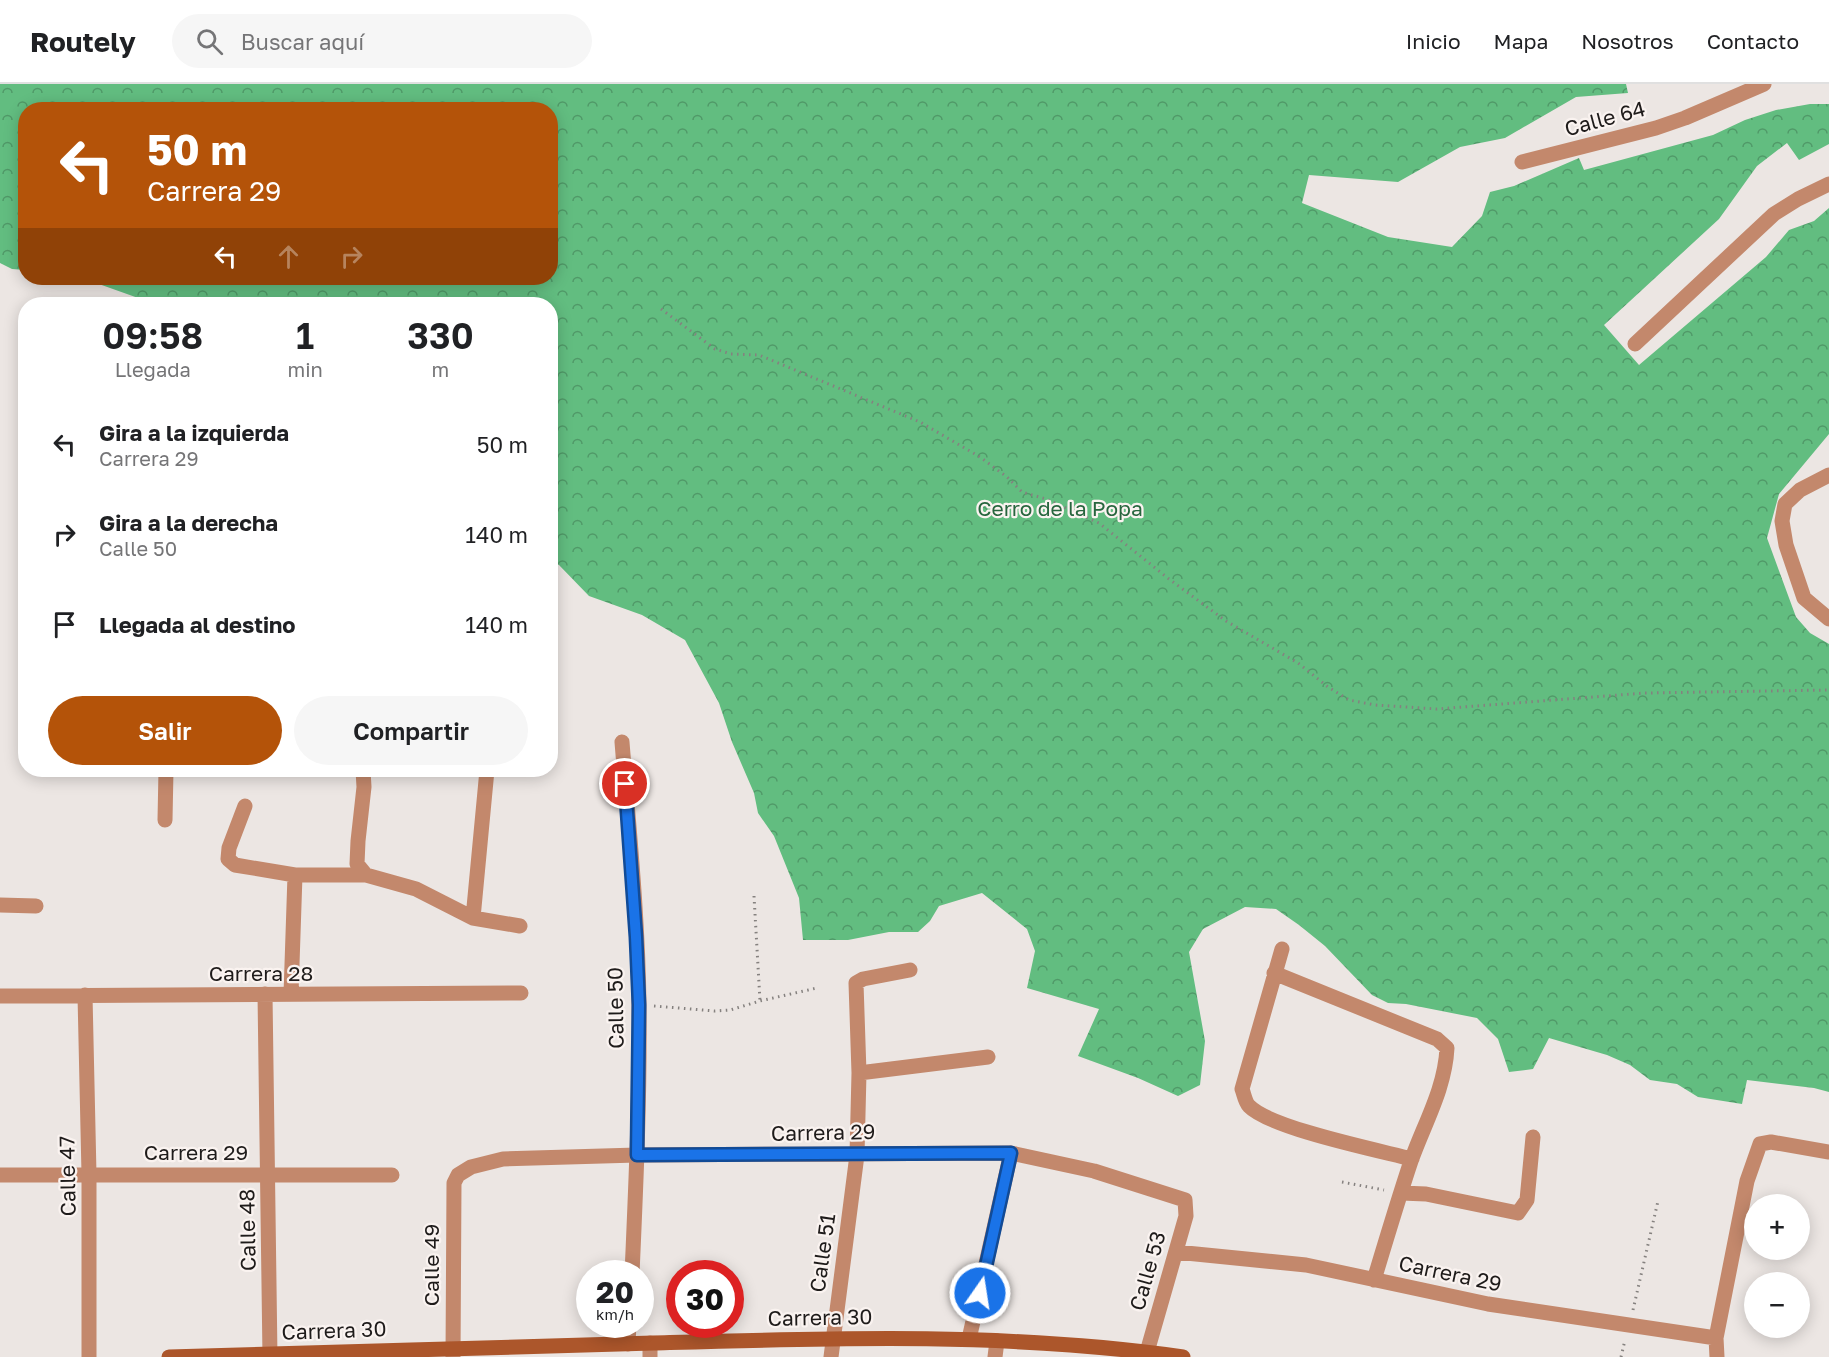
<!DOCTYPE html>
<html lang="es">
<head>
<meta charset="utf-8">
<style>
  body { margin:0; font-family:"Golos Text",sans-serif; background:#f6f6f6; color:#202124; height:100vh; display:flex; flex-direction:column; font-size:22px; white-space:nowrap }
  * { box-sizing:border-box; margin:0 }
  p { font-size:20px; color:#757577 }
  .icon { flex:none; width:33px; height:33px; fill:none; stroke:currentColor; stroke-width:2; stroke-linecap:round; stroke-linejoin:round }
  .map { position:relative; flex:1; overflow:hidden }
  .details { position:absolute; left:18px; top:213px; width:540px; height:480px; display:flex; flex-direction:column; background:#fff; border-radius:24px; box-shadow:0 3px 15px #0003 }
  .details>* { flex:none }
  .banner { position:absolute; left:18px; top:18px; width:540px; height:183px; border-radius:24px; box-shadow:0 3px 15px #0003; background:#b45309; color:#fff; overflow:hidden }
  .buttons { position:absolute; left:1744px; top:1110px; display:grid; gap:12px }
  .buttons a { display:grid; place-items:center; width:66px; height:66px; border-radius:50%; background:#fff; box-shadow:0 3px 15px #0003; font-size:30px }
  .speed { position:absolute; left:576px; top:1176px; display:flex; gap:12px; font-size:30px; font-weight:700; text-align:center }
  .speed>* { display:grid; place-content:center; width:78px; height:78px; border-radius:50%; background:#fff; box-shadow:0 3px 15px #0003; line-height:1 }
  .speed small { font-size:15px; font-weight:400 }
  .speed .limit { border:9px solid #d22; background:#fff; color:#111 }
  .pin { position:absolute; display:grid; place-items:center; width:51px; height:51px; color:#fff; margin:-26px; border:3px solid #fff; border-radius:50%; box-shadow:0 2px 6px #0007 }
  .me { position:absolute; width:66px; margin:-33px; rotate:13deg; stroke-linejoin:round; filter:drop-shadow(0 0 4px #0008) }
  .turn { display:flex; align-items:center; gap:21px; height:126px; padding:0 30px; font-size:27px }
  .turn .icon { width:78px; height:78px; stroke-width:2.5 }
  .turn b { display:block; font-size:42px; line-height:51px }
  .lanes { display:flex; align-items:center; height:57px; padding:0 30px; background:#0003; justify-content:center; gap:30px; direction:ltr }
  .lanes .off { opacity:.35 }
  .eta { display:flex; justify-content:space-evenly; align-items:center; height:102px; text-align:center }
  .eta b { font-size:36px; font-weight:600; line-height:42px }
  .button { display:flex; gap:12px; margin-top:auto; padding:12px 30px }
  .button a { flex:1; height:69px; border-radius:36px; background:#b45309; color:#fff; font-size:24px; font-weight:600; line-height:69px; text-align:center }
  .button a+a { background:#f6f6f6; color:#202124 }
  ul { padding:0; list-style:none }
  li { display:flex; align-items:center; gap:18px; height:90px; padding:0 30px }
  li div { flex:1 }
  li b { display:block; font-size:22px }
  li em { font-style:normal }
  header { display:flex; align-items:center; gap:36px; box-sizing:border-box; height:84px; padding:0 30px; background:#fff; border-bottom:2px solid #e0e0e0 }
  header strong { font-size:28px }
  nav { display:flex; gap:33px; margin-inline-start:auto; font-size:21px }
  .search { width:420px; height:54px; background:#f6f6f6; display:flex; align-items:center; gap:15px; box-sizing:border-box; padding:0 21px; border-radius:33px; color:#757577; font-size:22px }
  .map>svg:first-child { display:block }
  .forest { fill:url(#forest-crowns) }
  .lines { fill:none; stroke-linecap:round; stroke-linejoin:round }
  .path { stroke:#85817f; stroke-width:3; stroke-dasharray:1.5 4.5; stroke-linecap:butt }
  .street { stroke:#c3886c; stroke-width:15 }
  .secondary { stroke:#ac562b; stroke-width:15 }
  .route-casing { stroke:#114b97; stroke-width:15 }
  .route { stroke:#1a73e8; stroke-width:10 }
  .labels { text-anchor:middle; stroke-width:4.5; stroke-linejoin:round; paint-order:stroke }
  .street-label { font-size:21px; fill:#1e1b1a; stroke:#faf3f0 }
  .park-label { font-size:21px; fill:#27663e; stroke:#faf3f0 }
</style>
</head>
<body>
<header>
<strong>Routely</strong>
<div class="search"><svg class="icon" aria-label="search" viewBox="0 0 24 24"><circle cx="10" cy="10" r="6"/><path d="M15 15l6 6"/></svg>Buscar aquí</div>
<nav><a>Inicio</a><a>Mapa</a><a>Nosotros</a><a>Contacto</a></nav>
</header>
<div class="map">
<svg width="1829" height="1273" viewBox="0 0 1829 1273">
  <defs>
    <pattern id="forest-crowns" width="20" height="18" patternUnits="userSpaceOnUse" patternTransform="scale(1.5)"><rect width="20" height="18" fill="#62bd80"/><path d="M2 6a3 3 0 1 1 6 0M12 15a3 3 0 1 1 6 0" fill="none" stroke="#509968"/></pattern>
  </defs>
  <rect width="100%" height="100%" fill="#ece6e3"/>
  <path class="forest" d="M0 0H1626L1628 9 1576 13 1505 54 1460 63 1398 98 1309 91 1302 119 1388 153 1452 163 1482 132 1490 108 1514 102 1579 74 1584 86 1713 51 1745 36 1776 26 1810 20H1829V60L1799 76 1787 59 1757 82 1719 135 1604 241 1639 281 1766 173 1789 146 1814 137 1829 124V350L1779 410 1767 454 1796 533 1810 549 1829 560V1008L1814 1004 1747 996 1742 1020 1698 1013 1677 1000 1650 996 1630 981 1607 971 1549 954 1533 985 1509 988 1498 955 1477 934 1406 920 1388 919 1372 911 1325 862 1299 841 1276 825 1245 823 1203 845 1189 868 1205 957 1200 1001 1178 1012 1138 994 1078 972 1099 925 1027 904 1035 867 1027 845 982 809 939 822 930 837 918 848H889L848 856H803L799 814 774 752 758 729 754 709 732 658 719 619 685 556 642 531 589 512 559 481 551 476 550 220H155L82 194H550V26H26L25 186 12 185 0 179Z"/>
  <g class="lines">
    <path class="path" d="M661 225 715 265 731 270 759 271 920 338 980 373 1007 393 1022 408 1046 415 1099 439 1169 495 1226 537 1298 579 1328 603 1349 616 1375 621 1437 625 1645 609 1829 606
      M754 812 760 917
      M654 922 714 927 730 926 760 917 817 904
      M1342 1098 1384 1106
      M1633 1226 1658 1117
      M1621 1273 1625 1256"/>
    <path class="street" d="M1522 78 1656 44 1685 34 1764 0
      M1635 260 1774 130 1798 115 1829 100
      M1829 391 1800 406 1785 420 1782 437 1786 461 1804 514 1829 535
      M622 658C629 746 638 834 639 921 640 1011 636 1100 632 1190
      M363 686 364 703 358 757 357 780 366 791
      M245 722 229 764 228 775 235 781 295 791H366L416 805 473 834 520 842
      M165 736 166 686
      M0 821 36 822
      M473 834 487 686
      M1282 865 1242 1005C1244 1010 1245 1018 1249 1022 1270 1044 1377 1066 1412 1075
      M1274 889 1437 955 1447 964C1445 1005 1424 1040 1411 1077 1398 1116 1386 1156 1374 1196
      M265 910 270 1273
      M291 910 295 791
      M85 911 89 1090V1273
      M0 912 521 909
      M859 989 988 973
      M0 1091H392
      M1401 1109 1426 1110 1518 1129 1527 1116 1533 1053
      M1176 1168 1306 1181 1488 1220 1716 1254
      M969 1255 1011 1069
      M650 1259V1273
      M628 1260 629 1240
      M453 1273 454 1099 458 1091 471 1083 503 1075 637 1071 1011 1069 1094 1087 1185 1116 1186 1132 1147 1268
      M831 1273 857 1071 859 989 856 899 863 895 910 886
      M995 1273 997 1257
      M1717 1273 1716 1254 1747 1097 1760 1060 1771 1058 1829 1068"/>
    <path class="secondary" d="M169 1273C330 1268 492 1264 653 1259 830 1254 1007 1248 1183 1273"/>
  </g>
  <g class="lines">
    <g class="route-casing">
      <path id="route" d="M625 700 636 853 639 921 637 1071 1011 1069 980 1209"/>
    </g>
    <use href="#route" class="route"/>
  </g>
  <g class="labels">
    <g class="street-label">
      <text transform="translate(1605 35) rotate(-15)" y="7">Calle 64</text>
      <text x="261" y="897">Carrera 28</text>
      <text transform="translate(616 924) rotate(-91)" y="7">Calle 50</text>
      <text transform="translate(823 1049) rotate(-1)" y="7">Carrera 29</text>
      <text x="196" y="1076">Carrera 29</text>
      <text transform="translate(68 1092) rotate(-91)" y="7">Calle 47</text>
      <text transform="translate(248 1146) rotate(-91)" y="7">Calle 48</text>
      <text transform="translate(823 1169) rotate(-82)" y="7">Calle 51</text>
      <text transform="translate(432 1181) rotate(-90)" y="7">Calle 49</text>
      <text transform="translate(1148 1187) rotate(-74)" y="7">Calle 53</text>
      <text transform="translate(1450 1190) rotate(12)" y="7">Carrera 29</text>
      <text transform="translate(820 1234) rotate(-1)" y="7">Carrera 30</text>
      <text transform="translate(334 1247) rotate(-2)" y="7">Carrera 30</text>
    </g>
    <g class="park-label">
      <text x="1060" y="432">Cerro de la Popa</text>
    </g>
  </g>
</svg>
<div class="buttons">
<a>+</a>
<a>−</a>
</div>
<div class="speed"><div>20<small>km/h</small></div><div class="limit">30</div></div>
<div class="pin" style="left:625px;top:700px;background:#d93025"><svg class="icon" aria-label="arrive" viewBox="0 0 24 24"><path d="M6 21V4h12l-3 4 3 4H6"/></svg></div>
<svg class="me" style="left:980px;top:1209px" viewBox="-20 -20 40 40"><circle r="17" fill="#1a73e8" stroke="#fff" stroke-width="3"/><path d="M0-11L8 9 0 5-8 9z" fill="#fff"/></svg>
<div class="banner">
<div class="turn"><svg class="icon" aria-label="left" viewBox="0 0 24 24"><path d="M17 20v-9H6M10 6l-5 5 5 5"/></svg><div><b>50 m</b>Carrera 29</div></div>
<div class="lanes"><svg class="icon" aria-label="left" viewBox="0 0 24 24"><path d="M17 20v-9H6M10 6l-5 5 5 5"/></svg><svg class="icon off" aria-label="ahead" viewBox="0 0 24 24"><path d="M12 20V5M6 11l6-6 6 6"/></svg><svg class="icon off" aria-label="right" viewBox="0 0 24 24"><path d="M7 20v-9h11M14 6l5 5-5 5"/></svg></div>
</div>
<section class="details">
<div class="eta">
<div><b>09:58</b><p>Llegada</p></div>
<div><b>1</b><p>min</p></div>
<div><b>330</b><p>m</p></div>
</div>
<ul>
<li><svg class="icon" aria-label="left" viewBox="0 0 24 24"><path d="M17 20v-9H6M10 6l-5 5 5 5"/></svg><div><b>Gira a la izquierda</b><p>Carrera 29</p></div><em>50 m</em></li>
<li><svg class="icon" aria-label="right" viewBox="0 0 24 24"><path d="M7 20v-9h11M14 6l5 5-5 5"/></svg><div><b>Gira a la derecha</b><p>Calle 50</p></div><em>140 m</em></li>
<li><svg class="icon" aria-label="arrive" viewBox="0 0 24 24"><path d="M6 21V4h12l-3 4 3 4H6"/></svg><div><b>Llegada al destino</b></div><em>140 m</em></li>
</ul>
<div class="button"><a>Salir</a><a>Compartir</a></div>
</section>
</div>
</body>
</html>
